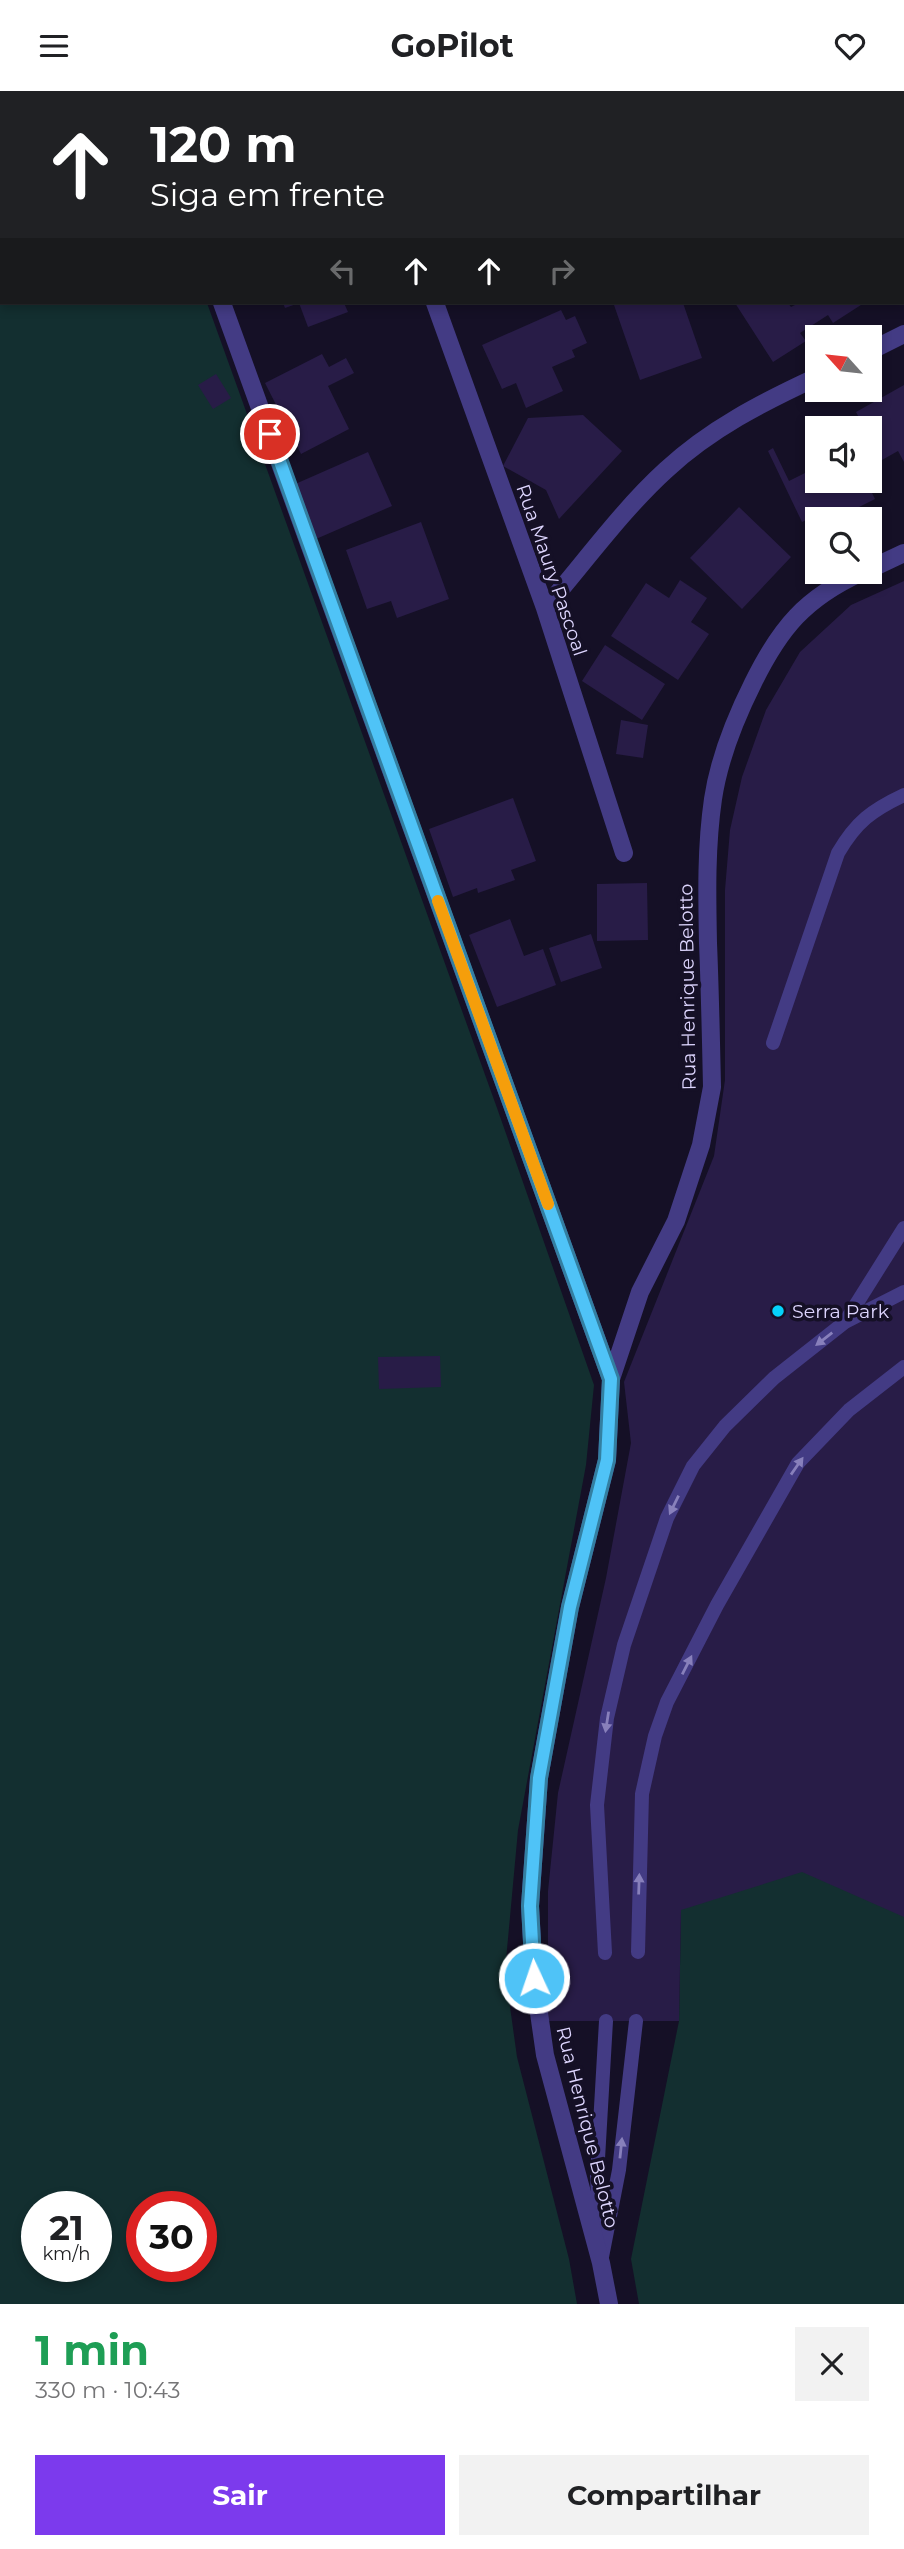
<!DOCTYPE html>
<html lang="pt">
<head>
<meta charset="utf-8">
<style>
  body { margin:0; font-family:Montserrat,sans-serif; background:#f2f2f2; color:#202124; height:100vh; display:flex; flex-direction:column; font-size:26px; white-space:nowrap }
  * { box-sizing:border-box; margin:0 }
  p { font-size:23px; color:#757577 }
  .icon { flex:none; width:38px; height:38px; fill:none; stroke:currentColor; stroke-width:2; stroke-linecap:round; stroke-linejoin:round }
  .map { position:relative; height:2213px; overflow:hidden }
  .panel { display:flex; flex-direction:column; background:#fff; flex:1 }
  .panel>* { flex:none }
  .top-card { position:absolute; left:0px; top:0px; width:905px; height:214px; box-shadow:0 4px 10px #0003; background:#202124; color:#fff; overflow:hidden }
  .needle { width:46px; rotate:297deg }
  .buttons { position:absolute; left:805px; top:234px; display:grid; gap:14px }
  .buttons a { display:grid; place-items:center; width:77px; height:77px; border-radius:0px; background:#fff; box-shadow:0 4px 10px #0003; font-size:35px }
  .speed { position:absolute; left:21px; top:2100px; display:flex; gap:14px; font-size:35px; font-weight:700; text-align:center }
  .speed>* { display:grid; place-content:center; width:91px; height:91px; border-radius:50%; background:#fff; box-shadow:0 4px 10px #0003; line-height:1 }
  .speed small { font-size:18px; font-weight:400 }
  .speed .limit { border:10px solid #d22; background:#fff; color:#111 }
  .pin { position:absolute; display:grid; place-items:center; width:60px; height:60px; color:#fff; margin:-30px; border:4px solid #fff; border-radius:50%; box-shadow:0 2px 7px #0007 }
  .me { position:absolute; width:77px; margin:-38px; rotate:357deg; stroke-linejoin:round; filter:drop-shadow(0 0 5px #0008) }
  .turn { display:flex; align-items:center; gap:24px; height:147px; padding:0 35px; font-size:32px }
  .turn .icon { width:91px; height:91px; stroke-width:2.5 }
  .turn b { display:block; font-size:49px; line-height:60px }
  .lanes { display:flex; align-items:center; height:66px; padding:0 35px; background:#0003; justify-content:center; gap:35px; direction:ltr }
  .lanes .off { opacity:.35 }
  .round { display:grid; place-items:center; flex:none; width:74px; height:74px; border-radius:0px; background:#f2f2f2 }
  .summary { display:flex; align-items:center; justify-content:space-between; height:119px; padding:0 35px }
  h1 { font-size:42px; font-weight:700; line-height:52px; color:#1e9e55 }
  .primary-button { display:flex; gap:14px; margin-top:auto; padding:14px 35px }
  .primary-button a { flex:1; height:80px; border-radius:0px; background:#7c3aed; color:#fff; font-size:28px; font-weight:700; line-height:80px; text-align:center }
  .primary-button a+a { background:#f2f2f2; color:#202124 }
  header { display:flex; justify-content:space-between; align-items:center; height:91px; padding:0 35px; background:#fff; font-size:32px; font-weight:700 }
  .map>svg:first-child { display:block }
  .green { fill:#132f30; fill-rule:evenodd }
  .building { fill:#281c47 }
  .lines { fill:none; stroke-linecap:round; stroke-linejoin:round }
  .lane { stroke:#433b84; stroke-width:14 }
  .street { stroke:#433b84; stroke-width:18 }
  .oneway { fill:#8880bb }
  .route-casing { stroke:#337fa1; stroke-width:18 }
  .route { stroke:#4fc3f7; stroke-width:12 }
  .slow { stroke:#f59e0b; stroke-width:12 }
  .poi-dot { fill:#05d2fb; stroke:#151026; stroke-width:2.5 }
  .labels { text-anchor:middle; stroke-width:7; stroke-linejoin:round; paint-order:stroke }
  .street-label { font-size:19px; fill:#ddd5fe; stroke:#151026 }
  .poi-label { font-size:19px; fill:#ddd5fe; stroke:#151026; text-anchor:start }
</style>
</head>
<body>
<header><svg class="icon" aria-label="menu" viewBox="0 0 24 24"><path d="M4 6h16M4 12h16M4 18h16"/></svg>GoPilot<svg class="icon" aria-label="heart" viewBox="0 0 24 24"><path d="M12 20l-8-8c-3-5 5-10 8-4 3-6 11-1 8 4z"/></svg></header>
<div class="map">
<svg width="904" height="2213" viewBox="0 0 904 2213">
  <rect width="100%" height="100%" fill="#151026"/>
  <path class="green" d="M0 0 130 2H2V212H207L497 1017 594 1294 586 1374 518 1739 505 1880 517 1966 569 2168 577 2213H0ZM37 2116H96V2175H37ZM142 2116H201V2175H142Z
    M904 1304V2213H639L631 2168 679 1930 681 1819 656 1776Z"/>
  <path class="building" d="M283 212H344L348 221 308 236 299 212 285 217Z
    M619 212H683L702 267 640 289 614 214Z
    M735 212H788L791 216 799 212H864L833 232 828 224 800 242 806 250 773 271Z
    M561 219 566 229 575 225 587 252 572 259 575 266 552 276 563 300 526 317 516 292 502 298 482 254Z
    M322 263 329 276 346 267 354 282 328 295 349 338 301 363 265 292Z
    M216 283 231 307 213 318 198 294Z
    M904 294V371L898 360 882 369 870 347V338H865L856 321Z
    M583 324 622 360 559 428 546 399 503 375 528 327Z
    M773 357 789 390 817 376V390H866L875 408 833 429H818L816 424 802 431 768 360Z
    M368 361 392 415 316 448 293 394Z
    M739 416 791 466 742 518 690 467Z
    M421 431 449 508 397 527 391 510 367 518 346 459Z
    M680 489 707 507 691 531 709 543 678 589 611 545 646 492 669 507Z
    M904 490V1826L802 1781 681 1819 679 1930H548V1800L558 1702 606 1487 631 1352 624 1291 714 1065 725 989V799L730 739 742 686 766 619 800 561 851 514Z
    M605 554 665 593 642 629 582 590Z
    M621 629 648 634 643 667 616 663Z
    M513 707 536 770 511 779 515 789 478 802 477 797 453 806 429 738Z
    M647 792 648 849 597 850V793Z
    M510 828 524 865 543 858 556 894 497 916 469 844Z
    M591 843 602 877 561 891 549 857Z
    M440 1265 441 1296 379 1298 378 1266Z"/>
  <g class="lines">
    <path class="lane" d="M773 952 838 762C856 731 872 719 904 704
      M845 1231 904 1137
      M638 1861 642 1703 655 1645 667 1611 717 1514 798 1372 849 1319 904 1276
      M605 1862 597 1714 607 1627 624 1554 667 1427 693 1375 725 1335 774 1287 845 1231 904 1201
      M600 2146 597 2085 606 1930
      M601 2171 619 2079 636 1930"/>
    <path class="street" d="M146 0V2
      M868 0 870 2
      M377 2V0
      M903 47 904 48
      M222 212 611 1288
      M435 212 545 517 624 762
      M870 260 904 243
      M870 478 904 462
      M545 517C584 472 623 418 666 379 710 338 763 311 817 286
      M609 2213 601 2172 545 1964 534 1887 530 1815 539 1687 570 1516 607 1369 611 1288 640 1201 676 1130 701 1054 712 996C711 948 710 900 708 852 707 803 706 756 713 708 719 668 735 628 753 592 780 537 805 507 862 481"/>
  </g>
  <defs><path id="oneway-solid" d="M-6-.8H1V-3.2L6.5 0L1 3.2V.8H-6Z" transform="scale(1.75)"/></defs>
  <g class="oneway">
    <use href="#oneway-solid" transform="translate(824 1248) rotate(142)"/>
    <use href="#oneway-solid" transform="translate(797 1375) rotate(-55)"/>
    <use href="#oneway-solid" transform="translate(674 1414) rotate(116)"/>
    <use href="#oneway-solid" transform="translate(687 1574) rotate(-63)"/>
    <use href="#oneway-solid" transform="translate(607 1631) rotate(99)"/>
    <use href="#oneway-solid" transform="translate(639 1793) rotate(-88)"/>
    <use href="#oneway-solid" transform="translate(621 2057) rotate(-84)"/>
  </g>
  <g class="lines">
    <g class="route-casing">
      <path id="route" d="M270 343 611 1288 607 1369 570 1516 539 1687 530 1815 534 1887"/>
    </g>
    <use href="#route" class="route"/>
    <path class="slow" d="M438 810 548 1113"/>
  </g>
  <circle class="poi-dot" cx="778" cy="1220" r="7"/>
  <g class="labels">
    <g class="street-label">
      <text transform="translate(552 479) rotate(71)" y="7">Rua Maury Pascoal</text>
      <text transform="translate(687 896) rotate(-91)" y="7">Rua Henrique Belotto</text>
      <text transform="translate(588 2036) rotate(76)" y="7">Rua Henrique Belotto</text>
    </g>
    <g class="poi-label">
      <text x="792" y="1227">Serra Park</text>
    </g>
  </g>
</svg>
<div class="buttons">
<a><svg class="needle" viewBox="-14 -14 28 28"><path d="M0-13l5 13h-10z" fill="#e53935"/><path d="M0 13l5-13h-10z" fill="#757577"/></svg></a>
<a><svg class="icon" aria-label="sound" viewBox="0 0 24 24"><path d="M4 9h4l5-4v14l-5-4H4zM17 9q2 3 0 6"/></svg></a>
<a><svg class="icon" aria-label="search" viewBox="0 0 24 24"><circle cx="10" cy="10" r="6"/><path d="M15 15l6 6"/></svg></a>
</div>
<div class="speed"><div>21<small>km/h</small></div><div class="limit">30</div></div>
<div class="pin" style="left:270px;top:343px;background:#d93025"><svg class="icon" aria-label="arrive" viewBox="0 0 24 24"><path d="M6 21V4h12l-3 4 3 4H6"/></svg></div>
<svg class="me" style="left:534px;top:1887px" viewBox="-20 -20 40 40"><circle r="17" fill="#4fc3f7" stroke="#fff" stroke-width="3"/><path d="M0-11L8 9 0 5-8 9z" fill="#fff"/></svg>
<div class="top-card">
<div class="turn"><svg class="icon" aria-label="ahead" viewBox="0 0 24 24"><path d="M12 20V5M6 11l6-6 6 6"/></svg><div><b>120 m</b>Siga em frente</div></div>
<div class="lanes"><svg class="icon off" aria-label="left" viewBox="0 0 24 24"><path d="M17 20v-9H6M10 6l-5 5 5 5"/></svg><svg class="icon" aria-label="ahead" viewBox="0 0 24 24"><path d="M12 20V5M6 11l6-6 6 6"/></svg><svg class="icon" aria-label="ahead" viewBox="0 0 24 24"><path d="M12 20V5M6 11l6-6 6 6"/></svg><svg class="icon off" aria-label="right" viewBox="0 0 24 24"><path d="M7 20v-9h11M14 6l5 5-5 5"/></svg></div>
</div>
</div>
<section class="panel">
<div class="summary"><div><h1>1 min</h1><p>330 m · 10:43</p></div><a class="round"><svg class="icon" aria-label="close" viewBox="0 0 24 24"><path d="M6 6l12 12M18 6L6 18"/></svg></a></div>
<div class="primary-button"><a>Sair</a><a>Compartilhar</a></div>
</section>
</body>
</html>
